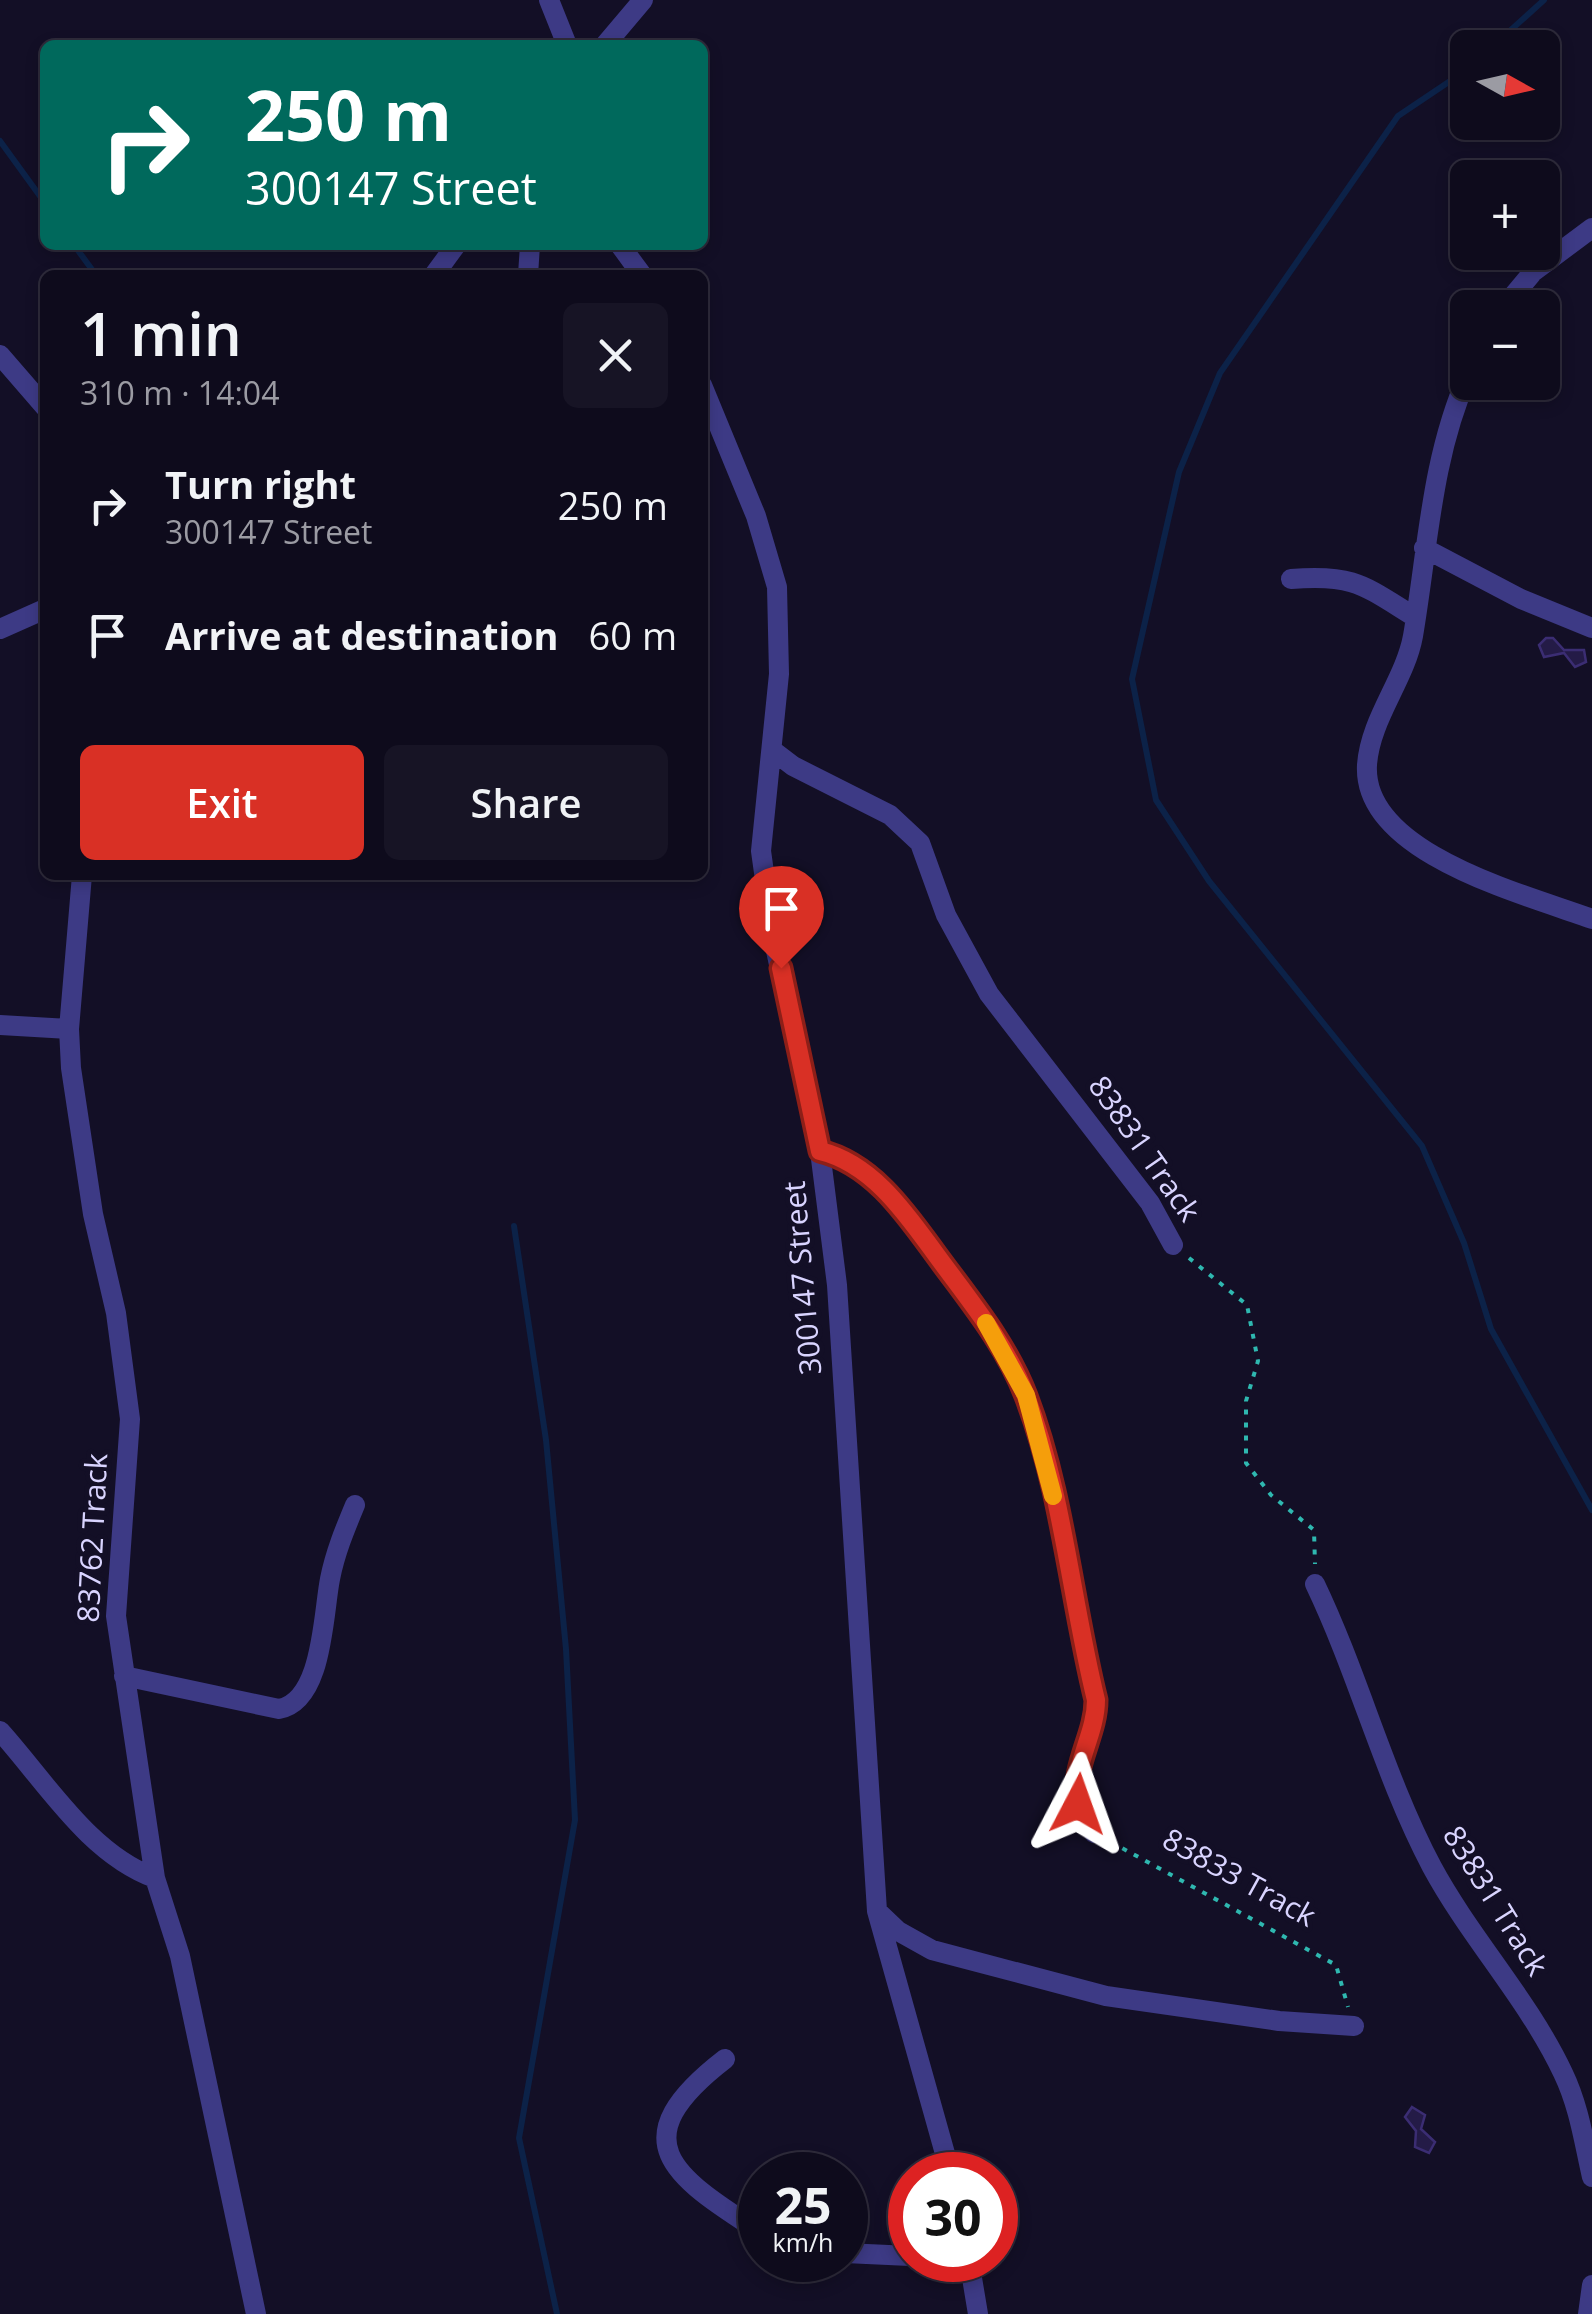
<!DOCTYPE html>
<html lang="en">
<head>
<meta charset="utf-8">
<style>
  body { margin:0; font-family:"Open Sans",sans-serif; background:#171425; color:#f1f3f6; height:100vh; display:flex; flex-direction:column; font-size:38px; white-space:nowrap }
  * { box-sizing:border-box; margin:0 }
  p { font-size:32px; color:#9b9ba3 }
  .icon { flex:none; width:55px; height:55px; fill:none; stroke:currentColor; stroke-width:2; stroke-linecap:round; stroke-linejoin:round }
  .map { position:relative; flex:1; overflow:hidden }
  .drawer { position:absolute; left:40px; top:270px; width:668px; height:610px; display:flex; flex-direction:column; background:#0e0b1c; border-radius:15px; box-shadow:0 5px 15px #0003,0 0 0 2px #2e2b3b }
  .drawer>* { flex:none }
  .top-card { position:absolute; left:40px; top:40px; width:668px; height:210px; border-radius:15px; box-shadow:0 5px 15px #0003,0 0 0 2px #2e2b3b; background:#00695c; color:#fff; overflow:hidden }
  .needle { width:65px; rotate:98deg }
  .fabs { position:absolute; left:1450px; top:30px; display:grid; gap:20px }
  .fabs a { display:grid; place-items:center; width:110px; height:110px; border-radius:15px; background:#0e0b1c; box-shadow:0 5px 15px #0003,0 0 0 2px #2e2b3b; font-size:50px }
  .speed { position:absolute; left:738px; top:2152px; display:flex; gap:20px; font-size:50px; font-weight:700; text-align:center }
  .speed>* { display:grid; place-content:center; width:130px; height:130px; border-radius:50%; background:#0e0b1c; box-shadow:0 5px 15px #0003,0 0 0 2px #2e2b3b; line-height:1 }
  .speed small { font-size:25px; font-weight:400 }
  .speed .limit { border:15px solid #d22; background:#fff; color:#111 }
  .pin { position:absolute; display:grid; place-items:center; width:85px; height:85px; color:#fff; margin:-102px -42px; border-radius:50% 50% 50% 0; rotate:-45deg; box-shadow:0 0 10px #0007 }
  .pin .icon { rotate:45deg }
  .me { position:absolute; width:110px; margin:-55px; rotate:4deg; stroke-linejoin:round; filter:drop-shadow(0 0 8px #0008) }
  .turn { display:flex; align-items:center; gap:35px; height:210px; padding:0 40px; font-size:45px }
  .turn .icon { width:130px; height:130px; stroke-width:2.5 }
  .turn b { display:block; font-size:70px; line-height:85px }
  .round { display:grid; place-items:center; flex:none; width:105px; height:105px; border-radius:15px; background:#171425 }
  .summary { display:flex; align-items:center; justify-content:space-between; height:170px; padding:0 40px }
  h1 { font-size:60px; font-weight:600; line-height:75px }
  .primary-button { display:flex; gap:20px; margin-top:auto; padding:20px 40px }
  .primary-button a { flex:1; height:115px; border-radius:15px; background:#d93025; color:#fff; font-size:40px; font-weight:600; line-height:115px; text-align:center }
  .primary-button a+a { background:#171425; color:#f1f3f6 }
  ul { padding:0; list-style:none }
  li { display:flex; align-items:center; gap:30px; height:130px; padding:0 40px }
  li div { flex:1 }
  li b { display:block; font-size:38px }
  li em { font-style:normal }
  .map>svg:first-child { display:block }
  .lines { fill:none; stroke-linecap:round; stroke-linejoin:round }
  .stream { stroke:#0c2248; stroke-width:6 }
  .building { fill:#241b47; stroke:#3b2d73; stroke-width:2.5 }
  .path { stroke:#2fb8b0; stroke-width:4; stroke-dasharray:5 8; stroke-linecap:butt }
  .minor { stroke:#3d3a85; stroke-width:20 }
  .route-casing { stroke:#8d1f18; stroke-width:25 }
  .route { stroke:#d93025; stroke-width:18 }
  .slow { stroke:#f59e0b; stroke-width:18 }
  .labels { text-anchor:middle; stroke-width:10; stroke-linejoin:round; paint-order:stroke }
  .street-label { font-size:30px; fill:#d9d4ff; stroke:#130f26 }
</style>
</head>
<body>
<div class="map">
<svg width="1592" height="2314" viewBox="0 0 1592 2314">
  <rect width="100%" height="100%" fill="#130f26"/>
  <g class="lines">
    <path class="stream" d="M1491 48 1544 0
      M1468 69 1398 116 1220 373 1179 472 1132 679 1156 800 1209 881 1422 1146 1464 1243 1491 1329 1592 1510
      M0 141 45 203
      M74 245 96 275
      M514 1226 546 1440 566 1649 575 1820 519 2138 557 2314"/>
  </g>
  <path class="building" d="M1546 638H1553L1564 650H1584L1586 662 1575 667 1564 653 1544 657 1539 645Z
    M1412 2107 1425 2115 1421 2129 1435 2142 1429 2153 1415 2147 1416 2131 1405 2117Z"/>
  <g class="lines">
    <path class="path" d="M1189 1258 1247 1305 1258 1361 1246 1401V1463L1271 1495 1314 1530 1315 1564
      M1111 1842 1336 1965 1348 2007"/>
    <path class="minor" d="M549 0 567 45
      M605 45 643 0
      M620 245 642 275
      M434 275 456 245
      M528 275 530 245
      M1503 308 1533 272 1592 228
      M0 355 45 407
      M1468 375C1431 459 1428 548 1413 636 1405 680 1370 719 1367 765 1362 854 1528 895 1592 919
      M702 385 756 516 777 587 779 674 761 851 773 937 820 1151 837 1285 877 1911 951 2175
      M1424 548 1521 599 1592 628
      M1291 579C1354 574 1363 585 1415 617
      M0 629 45 609
      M772 750 793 766 890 815 920 843 946 915 989 994 1150 1203 1173 1245
      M82 875 69 1029 71 1068 93 1214 116 1313 130 1419 116 1616 155 1878 180 1956 256 2314
      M0 1025 69 1029
      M820 1151C870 1163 903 1209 932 1249 966 1295 1005 1341 1026 1396 1063 1493 1071 1599 1096 1700 1097 1756 1058 1774 1094 1833
      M1315 1584C1359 1676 1384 1776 1432 1867 1471 1939 1528 1999 1563 2073 1579 2106 1584 2142 1592 2177
      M124 1676 279 1709C323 1701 323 1614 330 1579 335 1553 345 1529 355 1505
      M0 1731C46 1782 89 1854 155 1878
      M877 1911 898 1931 932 1950 1106 1996 1279 2021 1354 2026
      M725 2059C620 2140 671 2175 760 2232
      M845 2253 910 2256
      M930 2260 971 2271
      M969 2260 978 2314
      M1588 2314 1592 2285"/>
  </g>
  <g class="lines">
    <g class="route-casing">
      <path id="route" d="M781 968 820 1151C870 1163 903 1209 932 1249 965 1295 1005 1341 1026 1396 1063 1493 1071 1599 1096 1700 1096 1736 1071 1766 1078 1804"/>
    </g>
    <use href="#route" class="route"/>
    <path class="slow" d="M986 1323 1026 1395 1053 1496"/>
  </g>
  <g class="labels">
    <g class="street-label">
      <text transform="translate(1144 1149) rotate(55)" y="10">83831 Track</text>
      <text transform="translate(803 1278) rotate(-95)" y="10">300147 Street</text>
      <text transform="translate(93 1538) rotate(-87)" y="10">83762 Track</text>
      <text transform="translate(1239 1878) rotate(29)" y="10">83833 Track</text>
      <text transform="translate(1495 1901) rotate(58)" y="10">83831 Track</text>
    </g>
  </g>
</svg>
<div class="fabs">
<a><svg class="needle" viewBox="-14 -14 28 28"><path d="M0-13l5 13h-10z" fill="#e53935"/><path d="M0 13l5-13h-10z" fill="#9b9ba3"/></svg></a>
<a>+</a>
<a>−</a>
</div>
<div class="speed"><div>25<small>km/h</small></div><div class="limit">30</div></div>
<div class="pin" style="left:781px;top:968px;background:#d93025"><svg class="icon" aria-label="arrive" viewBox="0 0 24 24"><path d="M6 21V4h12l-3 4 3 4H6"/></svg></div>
<svg class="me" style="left:1078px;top:1804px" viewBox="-20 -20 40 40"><path d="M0-17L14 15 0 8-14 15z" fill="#d93025" stroke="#fff" stroke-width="4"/></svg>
<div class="top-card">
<div class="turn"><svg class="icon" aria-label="right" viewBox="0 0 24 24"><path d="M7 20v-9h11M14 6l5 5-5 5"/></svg><div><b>250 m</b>300147 Street</div></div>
</div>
<section class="drawer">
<div class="summary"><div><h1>1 min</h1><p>310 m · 14:04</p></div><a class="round"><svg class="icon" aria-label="close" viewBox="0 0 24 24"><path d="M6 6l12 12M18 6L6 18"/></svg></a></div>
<ul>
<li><svg class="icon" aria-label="right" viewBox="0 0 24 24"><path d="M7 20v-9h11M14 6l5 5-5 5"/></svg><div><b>Turn right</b><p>300147 Street</p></div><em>250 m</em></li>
<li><svg class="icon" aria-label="arrive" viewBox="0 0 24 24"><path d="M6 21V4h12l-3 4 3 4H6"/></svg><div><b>Arrive at destination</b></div><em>60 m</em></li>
</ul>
<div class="primary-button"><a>Exit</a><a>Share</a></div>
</section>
</div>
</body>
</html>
